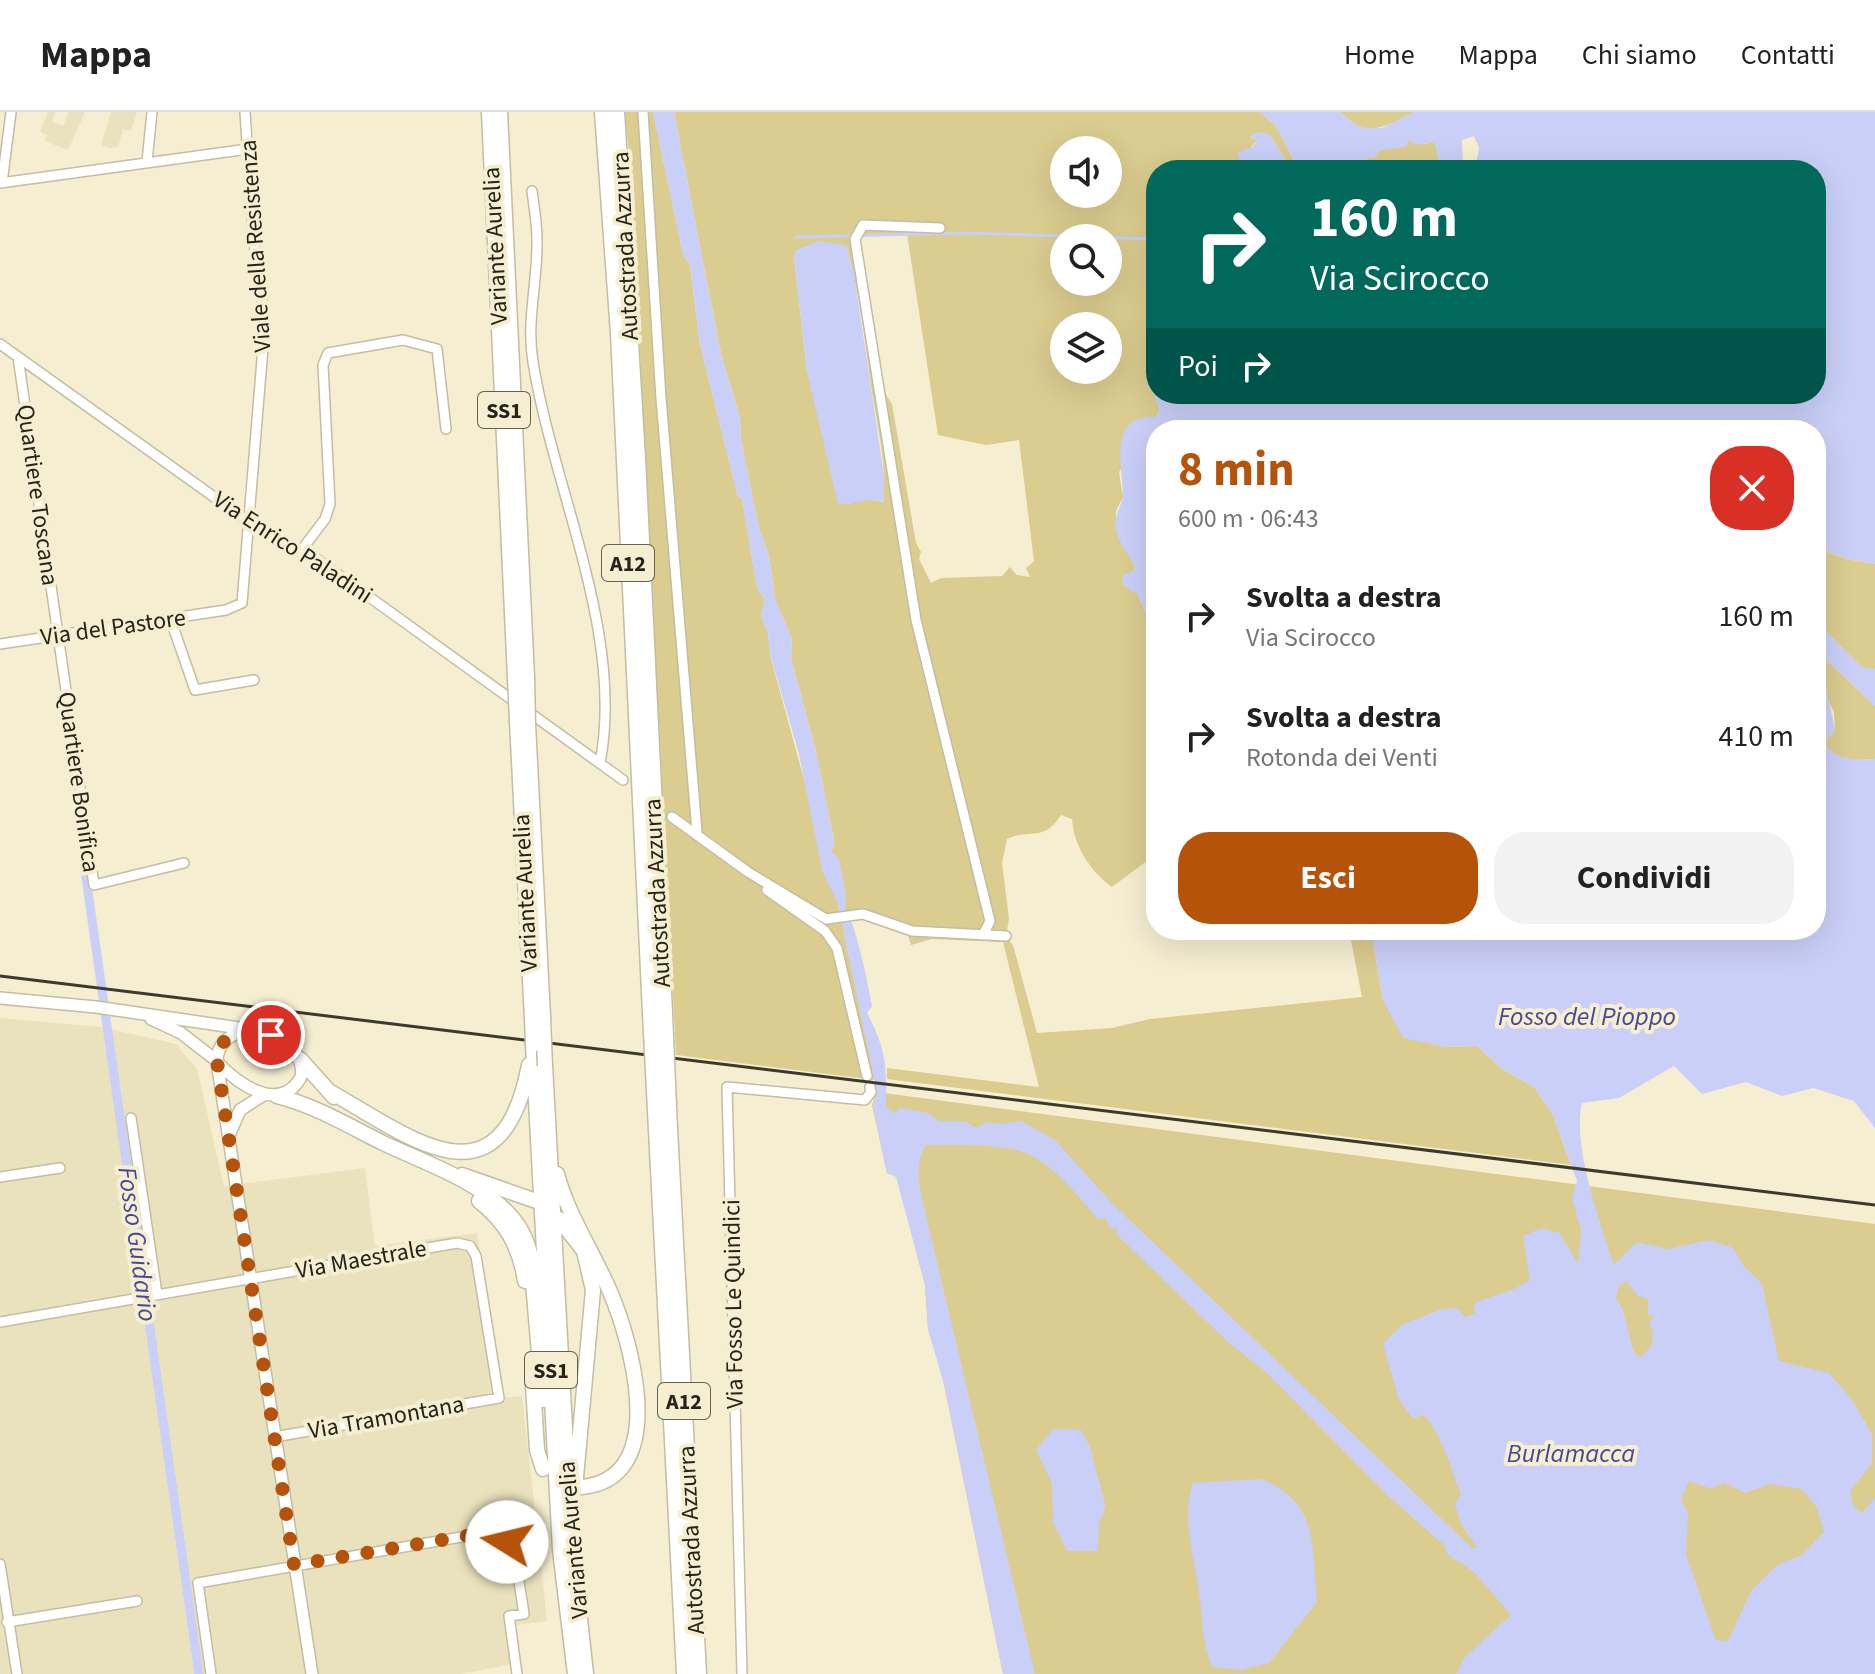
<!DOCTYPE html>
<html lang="it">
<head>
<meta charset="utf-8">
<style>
  body { margin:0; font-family:"Source Sans 3",sans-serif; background:#f2f2f2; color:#222; height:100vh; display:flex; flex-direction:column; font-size:30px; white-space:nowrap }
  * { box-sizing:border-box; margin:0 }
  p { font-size:26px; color:#767676 }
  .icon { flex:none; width:44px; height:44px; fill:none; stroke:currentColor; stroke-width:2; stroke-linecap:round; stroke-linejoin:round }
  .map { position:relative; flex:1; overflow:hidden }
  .sheet { position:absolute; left:1146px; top:308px; width:680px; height:520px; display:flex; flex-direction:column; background:#fff; border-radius:32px; box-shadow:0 8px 32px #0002 }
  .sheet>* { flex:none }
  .banner { position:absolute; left:1146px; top:48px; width:680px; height:244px; border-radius:32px; box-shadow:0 8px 32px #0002; background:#00695c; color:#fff; overflow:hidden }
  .tools { position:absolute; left:1050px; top:24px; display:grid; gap:16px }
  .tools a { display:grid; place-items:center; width:72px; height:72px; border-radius:50%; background:#fff; box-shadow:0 8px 32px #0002; font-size:40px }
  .pin { position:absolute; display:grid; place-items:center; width:68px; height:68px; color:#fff; margin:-34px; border:4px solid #fff; border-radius:50%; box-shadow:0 2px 8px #0007 }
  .me { position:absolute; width:88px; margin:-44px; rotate:279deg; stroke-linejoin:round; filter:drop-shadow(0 0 6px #0008) }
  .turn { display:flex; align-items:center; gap:28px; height:168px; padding:0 32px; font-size:36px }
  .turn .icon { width:104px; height:104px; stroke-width:2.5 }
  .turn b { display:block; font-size:56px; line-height:68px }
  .then { display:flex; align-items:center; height:76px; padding:0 32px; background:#0003; gap:16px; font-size:30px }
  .round { display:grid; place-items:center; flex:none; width:84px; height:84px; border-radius:32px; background:#f2f2f2 }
  .summary { display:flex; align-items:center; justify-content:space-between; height:136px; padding:0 32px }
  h1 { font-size:48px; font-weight:700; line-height:60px; color:#b45309 }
  .button { display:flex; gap:16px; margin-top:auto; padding:16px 32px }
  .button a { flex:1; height:92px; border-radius:32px; background:#b45309; color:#fff; font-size:32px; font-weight:700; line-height:92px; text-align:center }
  .button a+a { background:#f2f2f2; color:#222 }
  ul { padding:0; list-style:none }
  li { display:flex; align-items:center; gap:24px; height:120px; padding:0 32px }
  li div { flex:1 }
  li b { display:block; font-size:30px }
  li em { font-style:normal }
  header { display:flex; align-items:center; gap:48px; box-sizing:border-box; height:112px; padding:0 40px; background:#fff; border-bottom:2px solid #e0e0e0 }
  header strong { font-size:38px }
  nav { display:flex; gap:44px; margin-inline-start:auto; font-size:28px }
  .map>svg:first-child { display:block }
  .built { fill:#eae1bd }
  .green { fill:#dbcc8f; fill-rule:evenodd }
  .water { fill:#cacff7; fill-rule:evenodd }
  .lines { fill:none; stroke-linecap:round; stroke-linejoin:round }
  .stream { stroke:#cacff7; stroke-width:3 }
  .canal { stroke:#cacff7; stroke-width:9 }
  .minor-casing { stroke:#c3bda1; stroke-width:12 }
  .tertiary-casing { stroke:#c3bda1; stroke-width:14 }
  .trunk-casing { stroke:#c3bda1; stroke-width:17 }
  .motorway-casing { stroke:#c3bda1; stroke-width:19 }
  .minor { stroke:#fff; stroke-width:9 }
  .tertiary { stroke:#fff; stroke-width:11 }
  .trunk { stroke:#fff; stroke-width:14 }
  .motorway { stroke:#fff; stroke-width:16 }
  .rail { stroke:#3c3a2d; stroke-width:3 }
  .trunk-bridge-casing { stroke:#c3bda1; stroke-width:17; stroke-linecap:butt }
  .motorway-bridge-casing { stroke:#c3bda1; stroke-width:19; stroke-linecap:butt }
  .trunk-bridge { stroke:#fff; stroke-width:14 }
  .motorway-bridge { stroke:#fff; stroke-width:16 }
  .route { stroke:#b45309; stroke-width:14; stroke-dasharray:0 25.2 }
  .labels { text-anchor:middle; stroke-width:8; stroke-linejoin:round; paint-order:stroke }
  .shield { fill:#f5eed1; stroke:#646150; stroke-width:2 }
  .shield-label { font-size:22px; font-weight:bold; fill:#262419 }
  .street-label { font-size:24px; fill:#262419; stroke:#f5eed1 }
  .water-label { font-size:26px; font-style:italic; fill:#474995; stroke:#f5eed1 }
</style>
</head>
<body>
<header>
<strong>Mappa</strong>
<nav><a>Home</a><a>Mappa</a><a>Chi siamo</a><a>Contatti</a></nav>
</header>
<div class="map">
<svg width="1875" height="1562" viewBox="0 0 1875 1562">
  <rect width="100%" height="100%" fill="#f5eed1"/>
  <path class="built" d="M48 0H55L52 10 63 14 69 0H85L68 38 45 29 47 23 40 20Z
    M111 0H137L131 19 123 17 118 35 110 36 101 33Z
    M0 906 101 915 176 932 197 957 224 1074 365 1056 375 1134 477 1121 503 1286 522 1284 547 1509 510 1514 512 1552 461 1562H0Z"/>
  <path class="green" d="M625 0H653L683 142 690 153 700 232 738 385 742 386 757 476 765 487 761 505 768 520 770 543 838 792 875 968 676 943 631 64Z
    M674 0H1260L1276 14 1299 58H1292L1270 23 1250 26 1257 28 1239 51 1241 58H1156V268L1153 278 1160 299 1119 360 1123 385 1116 399V417L1136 458 1138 483 1156 523 1153 575 1156 579V742L1112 775C1090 759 1074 734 1072 707L1061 703C1043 731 1031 716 1007 727L1002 751 1009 807 1006 824 1013 833 1037 921 1112 916 1150 907 1362 885 1349 818H1371L1383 888 1448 935 1477 934 1502 957 1534 975 1552 1001 1571 1053 887 967V956L1039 975 1003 830 932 827 911 833 906 817 850 803 845 797 831 739 835 733 816 639 791 546 792 527 775 487 769 443 759 416 741 328 740 306 721 242ZM1064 38H1108V82H1064ZM907 122 938 323 986 333 1019 328 1034 449 1026 456 1030 465 1017 463 1010 455 1002 464 941 466 931 471 919 447 921 440 916 431 892 292 886 283H881L857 123ZM1064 126H1108V170H1064ZM846 133C860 181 865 231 872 280 878 316 887 354 883 390L861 386 850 392 807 260 794 145 796 138ZM1064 214H1108V258H1064Z
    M1339 0H1414C1396 9 1374 24 1354 12 1348 8 1345 3 1339 0Z
    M1410 28 1422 32 1435 30 1441 58H1357L1369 45 1374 46 1378 39Z
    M1816 435 1846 447 1875 452V557L1862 556 1816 509Z
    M1816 538 1875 594V647L1854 648 1833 643 1824 631 1835 618 1834 600 1816 564Z
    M876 980 1875 1112V1562H1003L940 1253 928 1218 925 1173 897 1065 887 1061 872 993Z"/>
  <path class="water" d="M653 0H674L721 242 740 306 741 328 759 416 769 443 775 487 792 527 791 546 816 639 835 733 831 740 839 746 846 783 845 797C855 808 869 876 872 894L867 901C886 937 887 954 886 995L895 1001 900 996 928 1001 939 1009 966 1010 977 1016 986 1010 1002 1012 1021 1009 1055 1028 1111 1090 1472 1436H1477L1461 1412 1455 1392 1461 1382C1451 1358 1442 1320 1423 1303L1413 1307 1399 1288 1383 1232 1402 1213 1441 1197 1456 1196 1466 1205 1475 1201V1191C1492 1183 1516 1179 1530 1168L1523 1124 1541 1116 1560 1121 1578 1152 1581 1118 1572 1086 1577 1069 1552 1001 1534 975 1502 957 1477 934 1446 935 1403 926 1383 888 1371 818H1816V564L1820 574 1826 576 1835 618 1824 631C1837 649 1854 648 1875 647V1016L1854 989 1813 976 1782 984 1746 970 1702 982 1674 954 1619 986 1582 991C1572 1034 1600 1110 1614 1153L1637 1130 1668 1137 1709 1128 1733 1136 1744 1154 1762 1172 1779 1249 1829 1261 1853 1289 1872 1322V1351L1850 1379 1853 1393 1862 1401 1875 1386V1562H1456L1465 1545 1511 1503 1473 1459 1447 1442 1445 1434 1387 1383 1266 1260 1229 1231 1118 1124 1116 1115 1112 1118 1105 1106 1098 1108C1033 1028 1025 1034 926 1033 911 1057 923 1086 928 1112L1035 1562H1003L945 1276 928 1217 925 1173 896 1065 888 1061 885 1054 873 993 877 980 838 792 822 758 799 642 770 542 768 520 761 505 765 487 757 476 742 386 738 385 700 232 690 153 683 142ZM1627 1170 1638 1184 1648 1187V1204L1652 1202 1653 1206 1649 1213 1653 1219 1652 1233 1641 1245 1635 1242C1628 1225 1627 1199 1616 1187L1619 1173ZM1689 1369 1711 1377 1723 1371 1746 1381 1769 1372 1802 1377 1817 1396 1824 1420 1802 1443 1778 1452 1751 1479 1728 1529 1716 1528 1686 1442 1688 1401 1681 1388Z
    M1260 0H1339L1360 15 1371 16H1382L1414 0H1875V452L1846 447 1816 435V318H1156V523L1138 483 1123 473V463L1136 457C1130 445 1119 431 1116 418 1112 404 1123 394 1123 382 1122 352 1108 302 1156 305L1160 299 1153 278 1156 268V282H1379L1388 285 1392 282H1816V58H1475L1479 36 1474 24 1462 28 1463 58H1441L1435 30 1415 33 1410 28 1406 35 1378 39 1375 46 1369 45 1357 58H1299L1276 14Z
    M1258 20 1270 23 1292 58H1241L1238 40 1253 35 1257 28 1249 25Z
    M819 129 846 133 854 161 884 363V390C865 385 856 393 838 392L807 260 794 145 796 138Z
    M1816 509 1862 555 1875 557V594L1816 538Z
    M1053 1317 1081 1318 1090 1335 1106 1395 1099 1411 1098 1439H1067L1053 1410 1052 1372 1036 1338Z
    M1261 1367C1321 1391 1311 1435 1317 1490L1269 1551 1241 1558 1212 1555C1202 1527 1203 1515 1200 1488 1196 1448 1180 1411 1193 1371Z"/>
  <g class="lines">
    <path class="stream" d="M796 125 967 121 1156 127"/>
    <path class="canal" d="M77 702 199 1562"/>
    <g class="minor-casing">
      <path id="minor" d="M643 0 661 286 697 720
        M147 50 152 0
        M0 71 248 37
        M2 71 11 0
        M532 79C534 95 537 111 537 128 538 168 526 209 533 250 553 377 625 522 600 651
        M940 116 863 113 855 127 916 508 990 809 983 823
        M0 232 277 430 314 445 623 668
        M18 245 94 773 184 751
        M300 440 325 407 330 392 323 253 328 241 403 228 437 237 446 317
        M170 506 195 578 254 568
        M0 532 226 498 242 491 265 211 253 124 245 0
        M672 705 748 760 826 807 863 802 912 819 1006 824
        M767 778 825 819 837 836 867 964
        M131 1006 157 1182
        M0 1065 60 1056
        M0 1210 457 1131 470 1134 476 1144 499 1286 274 1325
        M507 1403H517L524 1408 525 1419 518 1430H507L490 1420Z
        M513 1431 524 1502 509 1504 517 1562
        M0 1452 17 1562
        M7 1510 137 1489
        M211 1562 198 1471 490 1420
        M742 1562 727 975 865 988 871 980 870 975"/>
    </g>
    <g class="tertiary-casing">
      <path id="tertiary" d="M0 886 96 895 253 918
        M151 907 181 921 217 949
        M256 918C278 924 306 939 301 965 280 1003 238 972 217 950 217 927 236 919 256 918Z
        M217 950 312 1562
        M230 1021 240 998 265 982"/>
    </g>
    <g class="trunk-casing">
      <path id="trunk" d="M489 0 515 566
        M500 0 527 566
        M517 609 532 907
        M528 612 543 905
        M533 933 560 1438 575 1562
        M300 947 334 985
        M545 954 571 1425 586 1562
        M329 979C411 1026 501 1100 529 953
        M277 984C316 994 347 1013 383 1031 423 1050 474 1067 506 1099 520 1113 528 1128 531 1147L543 1288
        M557 1062C569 1108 599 1148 615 1192 635 1245 666 1367 582 1375
        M462 1063 536 1089
        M479 1089C506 1110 520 1135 525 1169
        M559 1107 584 1139 593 1178 575 1376
        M533 1273 537 1338 543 1357"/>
    </g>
    <g class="motorway-casing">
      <path id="motorway" d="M603 0 619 221 651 901
        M616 0 637 346 664 901
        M669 1017 698 1562
        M657 1018 685 1562"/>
    </g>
    <use href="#minor" class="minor"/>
    <use href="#tertiary" class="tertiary"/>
    <use href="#trunk" class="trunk"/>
    <use href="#motorway" class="motorway"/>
    <path class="rail" d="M0 864 1875 1093"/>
    <g class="trunk-bridge-casing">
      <path id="trunk-bridge" d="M515 566 517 609
        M527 566 528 612
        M543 905 545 954
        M532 907 533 933"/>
    </g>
    <g class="motorway-bridge-casing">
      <path id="motorway-bridge" d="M651 901 657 1018
        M664 901 669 1017"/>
    </g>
    <use href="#trunk-bridge" class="trunk-bridge"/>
    <use href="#motorway-bridge" class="motorway-bridge"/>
  </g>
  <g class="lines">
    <path class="route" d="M271 923C249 915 218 919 217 949L294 1453 490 1420 507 1430"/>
  </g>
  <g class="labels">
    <g class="shield">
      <rect x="478" y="280" width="52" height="36" rx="6"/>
      <rect x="602" y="433" width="52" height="36" rx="6"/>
      <rect x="525" y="1240" width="52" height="36" rx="6"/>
      <rect x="658" y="1271" width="52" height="36" rx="6"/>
    </g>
    <g class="shield-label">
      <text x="504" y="306">SS1</text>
      <text x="628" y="459">A12</text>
      <text x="551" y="1266">SS1</text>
      <text x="684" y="1297">A12</text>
    </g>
    <g class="street-label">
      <text transform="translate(255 134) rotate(-94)" y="8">Viale della Resistenza</text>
      <text transform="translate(495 134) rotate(-93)" y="8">Variante Aurelia</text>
      <text transform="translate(625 134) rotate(-93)" y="8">Autostrada Azzurra</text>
      <text transform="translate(38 383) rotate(82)" y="8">Quartiere Toscana</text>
      <text transform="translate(293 435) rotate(33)" y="8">Via Enrico Paladini</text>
      <text transform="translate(113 515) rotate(-8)" y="8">Via del Pastore</text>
      <text transform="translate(79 670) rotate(82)" y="8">Quartiere Bonifica</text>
      <text transform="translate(525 781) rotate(-93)" y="8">Variante Aurelia</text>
      <text transform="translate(657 781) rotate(-93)" y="8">Autostrada Azzurra</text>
      <text transform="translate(361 1147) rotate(-10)" y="8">Via Maestrale</text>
      <text transform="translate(733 1192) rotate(-91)" y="8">Via Fosso Le Quindici</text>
      <text transform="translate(386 1305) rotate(-10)" y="8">Via Tramontana</text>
      <text transform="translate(573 1428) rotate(-95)" y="8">Variante Aurelia</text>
      <text transform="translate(691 1428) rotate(-93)" y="8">Autostrada Azzurra</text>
    </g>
    <g class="water-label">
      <text x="1587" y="913">Fosso del Pioppo</text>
      <text transform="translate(138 1132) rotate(82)" y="9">Fosso Guidario</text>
      <text x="1571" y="1350">Burlamacca</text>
    </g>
  </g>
</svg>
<div class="tools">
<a><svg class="icon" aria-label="sound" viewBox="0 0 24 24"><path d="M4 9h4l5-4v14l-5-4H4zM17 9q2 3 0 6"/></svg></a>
<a><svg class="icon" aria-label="search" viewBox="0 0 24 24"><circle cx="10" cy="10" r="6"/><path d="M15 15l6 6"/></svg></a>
<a><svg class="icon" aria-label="layers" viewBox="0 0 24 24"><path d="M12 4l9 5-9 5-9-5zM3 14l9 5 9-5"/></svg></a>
</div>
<div class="pin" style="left:271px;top:923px;background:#d93025"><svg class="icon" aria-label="arrive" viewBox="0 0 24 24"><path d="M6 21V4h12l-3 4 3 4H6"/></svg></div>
<svg class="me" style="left:507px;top:1430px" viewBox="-20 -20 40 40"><circle r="19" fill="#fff"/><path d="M0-13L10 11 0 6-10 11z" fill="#b45309"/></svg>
<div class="banner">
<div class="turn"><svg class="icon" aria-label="right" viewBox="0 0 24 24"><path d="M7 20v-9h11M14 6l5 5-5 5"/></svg><div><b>160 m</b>Via Scirocco</div></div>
<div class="then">Poi<svg class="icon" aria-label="right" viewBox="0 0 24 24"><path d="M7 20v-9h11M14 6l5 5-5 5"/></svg></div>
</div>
<section class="sheet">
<div class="summary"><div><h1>8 min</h1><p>600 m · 06:43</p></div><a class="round" style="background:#d93025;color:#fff"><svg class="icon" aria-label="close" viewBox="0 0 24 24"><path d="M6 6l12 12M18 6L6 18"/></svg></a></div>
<ul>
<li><svg class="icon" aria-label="right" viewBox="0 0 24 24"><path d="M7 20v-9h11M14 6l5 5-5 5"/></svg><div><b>Svolta a destra</b><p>Via Scirocco</p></div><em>160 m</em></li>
<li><svg class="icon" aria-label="right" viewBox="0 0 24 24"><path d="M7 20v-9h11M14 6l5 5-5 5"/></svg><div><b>Svolta a destra</b><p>Rotonda dei Venti</p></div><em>410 m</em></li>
</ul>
<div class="button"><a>Esci</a><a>Condividi</a></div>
</section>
</div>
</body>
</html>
